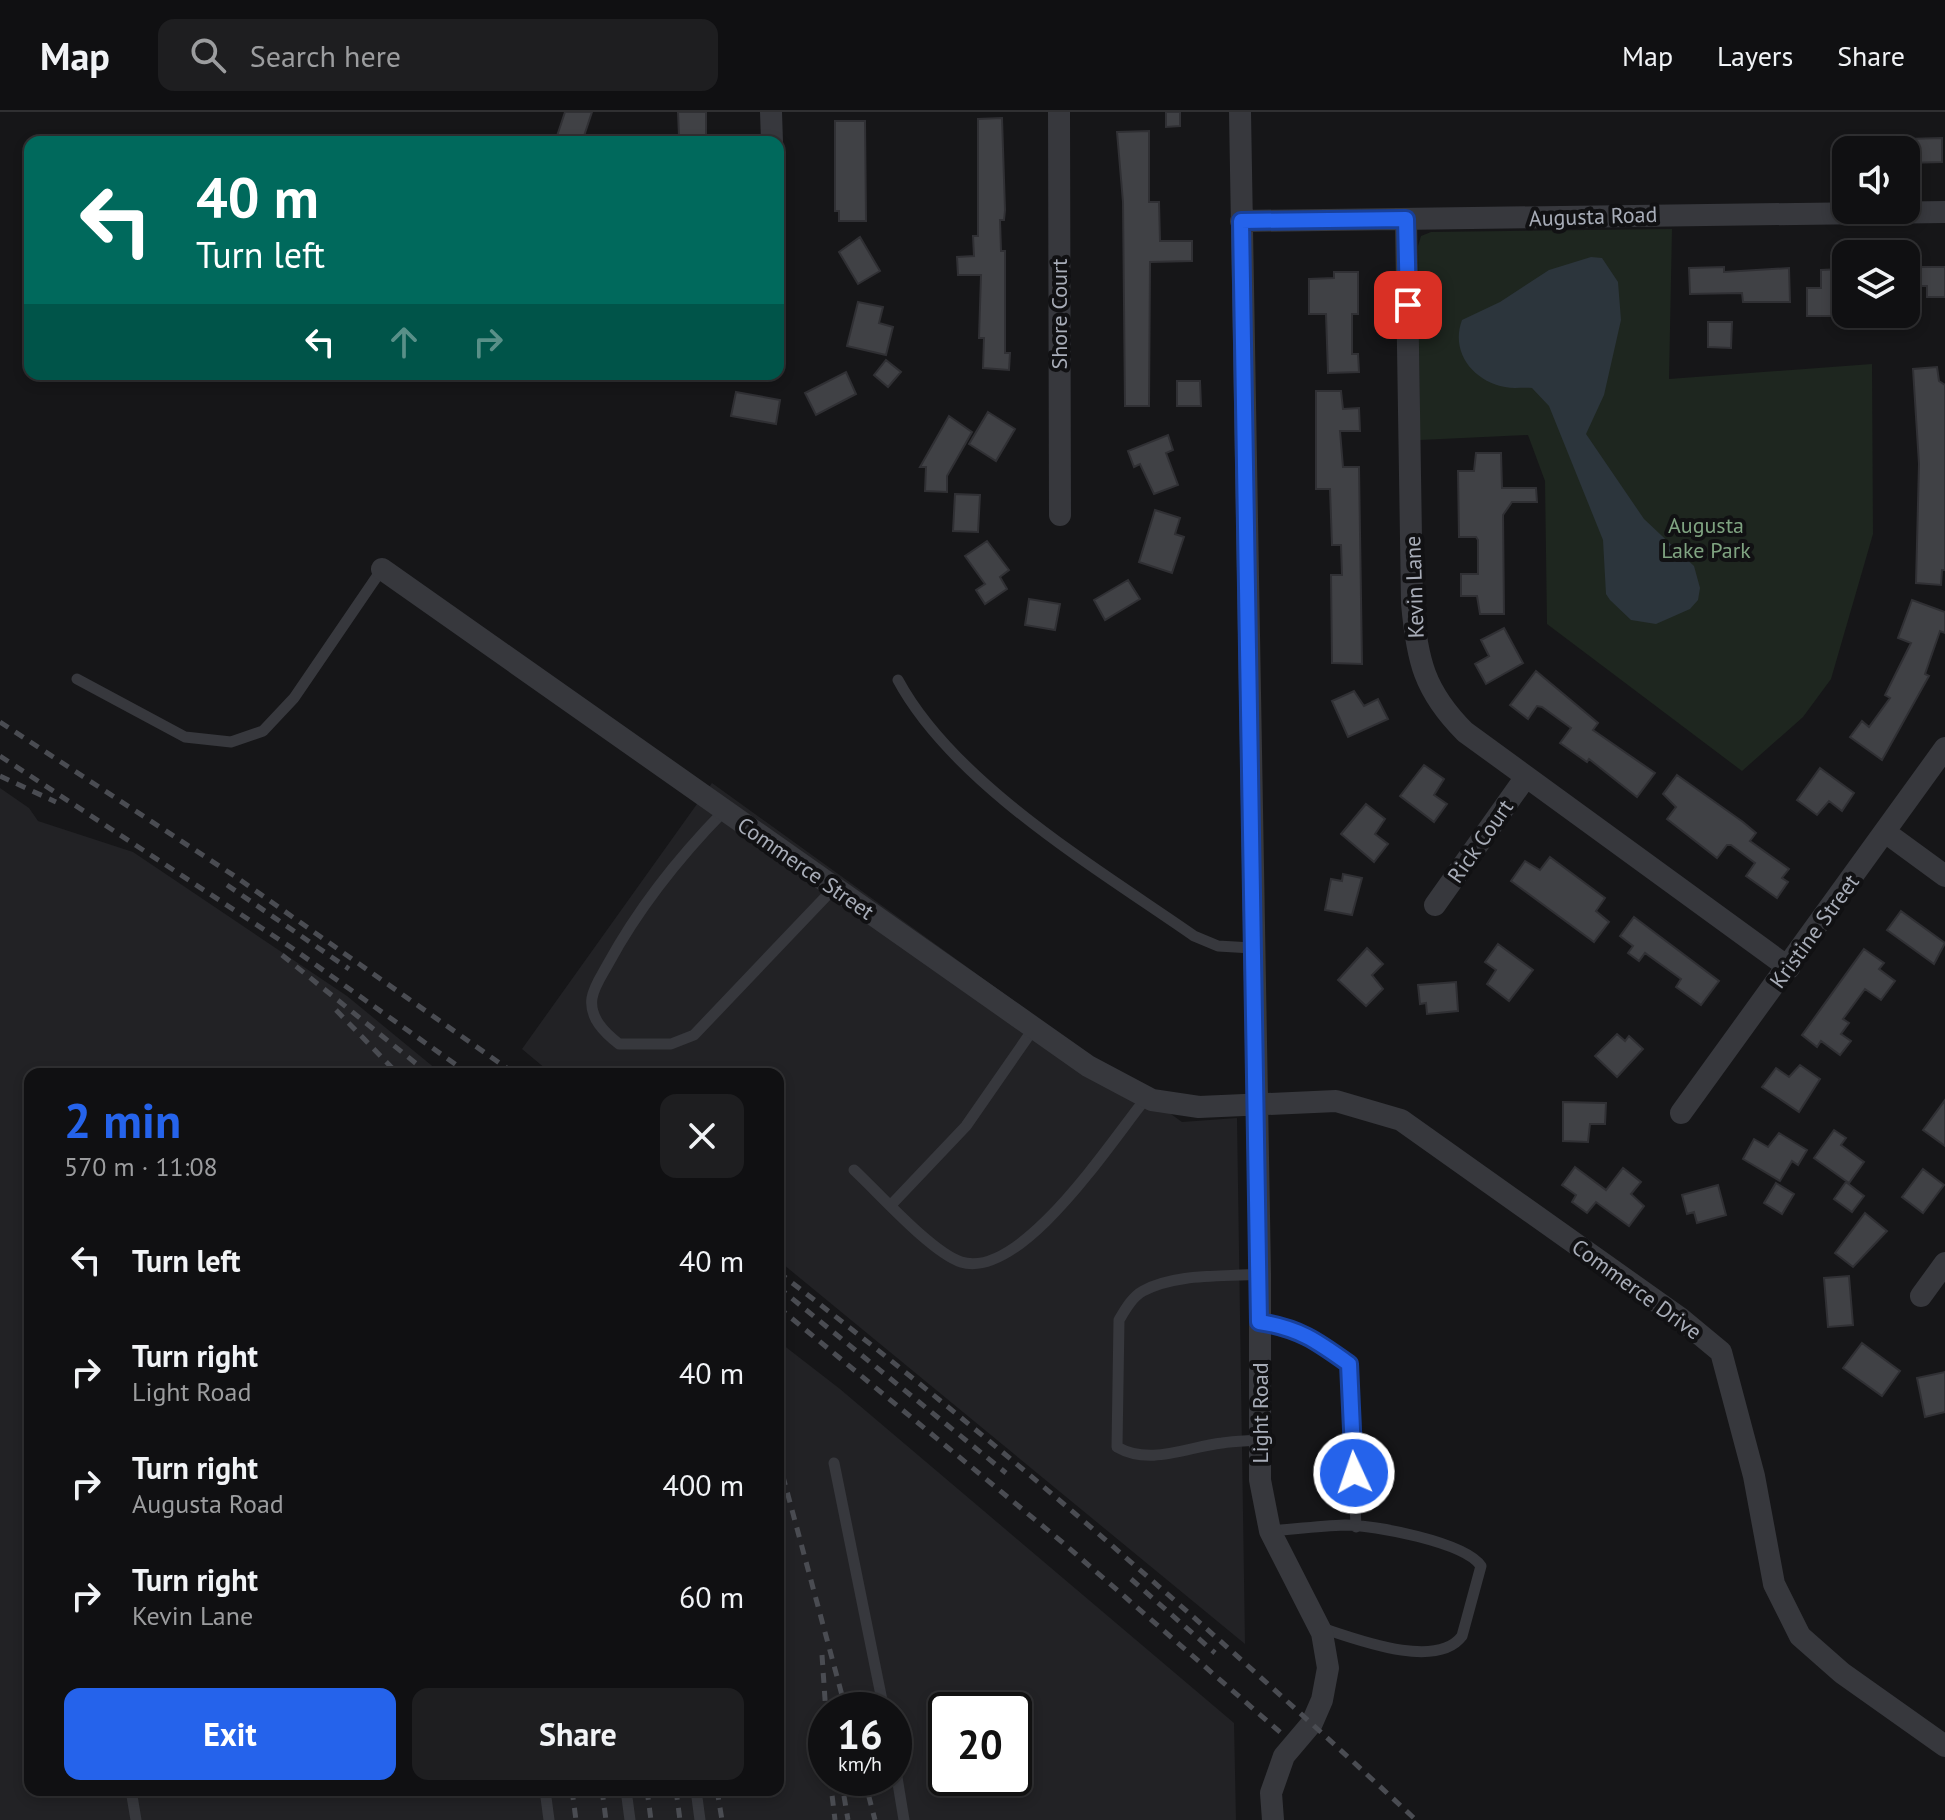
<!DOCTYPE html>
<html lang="en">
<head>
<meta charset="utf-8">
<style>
  body { margin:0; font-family:"PT Sans",sans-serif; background:#1e1e20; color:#f1f3f6; height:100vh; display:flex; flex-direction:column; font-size:30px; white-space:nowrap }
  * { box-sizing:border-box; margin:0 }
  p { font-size:26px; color:#9c9d9f }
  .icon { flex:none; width:44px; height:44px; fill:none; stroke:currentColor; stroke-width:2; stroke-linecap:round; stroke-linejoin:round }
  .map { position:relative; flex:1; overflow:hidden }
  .drawer { position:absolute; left:24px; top:956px; width:760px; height:728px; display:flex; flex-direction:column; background:#101012; border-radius:16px; box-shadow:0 4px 12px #0003,0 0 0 2px #303032 }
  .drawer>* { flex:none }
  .banner { position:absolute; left:24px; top:24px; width:760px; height:244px; border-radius:16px; box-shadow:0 4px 12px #0003,0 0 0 2px #303032; background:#00695c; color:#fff; overflow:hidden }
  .buttons { position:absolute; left:1832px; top:24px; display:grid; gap:16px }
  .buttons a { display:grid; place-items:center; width:88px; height:88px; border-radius:16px; background:#101012; box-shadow:0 4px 12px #0003,0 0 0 2px #303032; font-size:40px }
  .speed { position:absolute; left:808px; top:1580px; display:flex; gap:16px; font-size:40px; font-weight:700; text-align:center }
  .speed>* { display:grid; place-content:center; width:104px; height:104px; border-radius:50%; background:#101012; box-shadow:0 4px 12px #0003,0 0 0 2px #303032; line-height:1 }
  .speed small { font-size:20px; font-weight:400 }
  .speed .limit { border:4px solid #111; border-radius:12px; background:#fff; color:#111 }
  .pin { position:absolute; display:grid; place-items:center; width:68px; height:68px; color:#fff; margin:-34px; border-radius:16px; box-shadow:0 4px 12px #0006 }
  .me { position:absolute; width:88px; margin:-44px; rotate:357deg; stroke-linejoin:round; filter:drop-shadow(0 0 6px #0008) }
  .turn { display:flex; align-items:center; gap:28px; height:168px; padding:0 40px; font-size:36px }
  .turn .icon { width:104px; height:104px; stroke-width:2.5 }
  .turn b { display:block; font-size:56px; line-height:68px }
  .lanes { display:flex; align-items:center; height:76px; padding:0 40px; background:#0003; justify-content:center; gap:40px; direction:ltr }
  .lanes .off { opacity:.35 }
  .round { display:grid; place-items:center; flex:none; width:84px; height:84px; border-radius:16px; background:#1e1e20 }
  .head { display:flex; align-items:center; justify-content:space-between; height:136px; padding:0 40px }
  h1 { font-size:48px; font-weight:800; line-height:60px; color:#2563eb }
  .button { display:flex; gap:16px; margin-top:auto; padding:16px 40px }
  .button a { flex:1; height:92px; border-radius:16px; background:#2563eb; color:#fff; font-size:32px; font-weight:800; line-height:92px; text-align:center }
  .button a+a { background:#1e1e20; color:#f1f3f6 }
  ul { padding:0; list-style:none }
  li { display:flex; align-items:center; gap:24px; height:112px; padding:0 40px }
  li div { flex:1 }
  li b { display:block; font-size:30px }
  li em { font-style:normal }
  header { display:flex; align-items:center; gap:48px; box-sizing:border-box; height:112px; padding:0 40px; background:#101012; border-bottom:2px solid #303032 }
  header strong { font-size:38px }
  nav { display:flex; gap:44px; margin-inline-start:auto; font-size:28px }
  .search { width:560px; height:72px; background:#1e1e20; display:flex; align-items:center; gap:20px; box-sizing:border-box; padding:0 28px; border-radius:16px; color:#9c9d9f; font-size:30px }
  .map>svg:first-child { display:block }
  .built { fill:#222225; fill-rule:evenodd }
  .green { fill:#1e261f }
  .water { fill:#2c353c }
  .building { fill:#404145; stroke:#303034; stroke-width:2 }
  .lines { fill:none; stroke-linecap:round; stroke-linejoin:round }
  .service { stroke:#37383d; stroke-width:11 }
  .minor { stroke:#37383d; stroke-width:22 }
  .rail { stroke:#4a4c52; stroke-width:5; stroke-dasharray:10 8; stroke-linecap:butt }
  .route-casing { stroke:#184099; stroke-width:20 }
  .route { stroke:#2563eb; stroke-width:14 }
  .labels { text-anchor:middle; stroke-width:8; stroke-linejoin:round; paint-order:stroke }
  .street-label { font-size:22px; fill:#a8adb8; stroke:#111113 }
  .park-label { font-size:22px; fill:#7fa381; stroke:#111113 }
</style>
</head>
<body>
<header>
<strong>Map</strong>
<div class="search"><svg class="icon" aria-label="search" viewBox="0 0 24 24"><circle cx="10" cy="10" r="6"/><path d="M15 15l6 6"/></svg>Search here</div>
<nav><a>Map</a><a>Layers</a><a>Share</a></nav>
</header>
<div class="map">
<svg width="1945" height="1708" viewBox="0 0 1945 1708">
  <rect width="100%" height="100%" fill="#161618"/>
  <path class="built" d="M712 671 1182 1010 1237 1006 1245 1532 778 1148V962H552L522 937Z
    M0 676 29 696 38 709 133 740 347 884 442 962H30V1678H778V1229L840 1277 1234 1611 1236 1708H0ZM826 1598H894V1666H826ZM946 1598H1014V1666H946Z"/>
  <path class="green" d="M1672 117 1669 267 1872 252 1873 422 1831 567 1803 605 1742 659 1547 512 1545 369 1528 323 1420 328 1418 134 1421 124 1431 120Z"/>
  <path class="water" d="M1591 145 1602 146 1618 170 1621 208 1604 283 1586 322 1644 407 1694 454 1700 476 1698 488 1690 497 1656 512 1631 508 1610 488 1606 482 1603 428 1549 294 1532 276C1523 275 1514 277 1505 275 1473 269 1450 240 1462 208L1500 190 1549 158Z"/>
  <path class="building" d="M565 0H592L582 30 557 24Z
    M678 0H706V24H679Z
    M1166 0H1180V14L1166 15Z
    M1002 6 1005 98 1004 108H1000L1001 139H1005V241H1010L1009 258 983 256 984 226H979L981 163H958L957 145 974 144 973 124H978V7Z
    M835 9H865L866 109H839V99H835Z
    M1149 19V90H1159L1160 129H1192V149L1150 150 1149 294H1125L1123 90 1117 20Z
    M1942 26V50L1906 51V27Z
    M860 125 880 159 858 172 839 140Z
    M1724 155V160L1789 156 1790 190H1743L1742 181 1690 182 1689 156Z
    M1921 155H1945V185H1927V174H1921Z
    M1843 157V204H1807V176H1821V158Z
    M1334 160H1358V202H1352V242H1358L1359 260 1328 261 1326 202H1309V167L1334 166Z
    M858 190 883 195 879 211 893 215 886 243 847 234Z
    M1708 210H1732L1731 236 1708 235Z
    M886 248 901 260 888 275 874 263Z
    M1937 255 1939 269 1945 273V458H1942L1941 473 1916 471 1919 352 1913 257Z
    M846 260 856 282 816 303 805 281Z
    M1177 269H1200L1201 294H1177Z
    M1316 279H1341L1343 297 1359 296 1360 319H1340L1343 355H1359L1362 552 1332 551 1331 463H1342L1341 433H1332L1330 377H1316Z
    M736 280 780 288 776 312 731 304Z
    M988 300 1015 317 996 349 969 332Z
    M949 304 972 320 947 364V380L925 379 926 355H920Z
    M1168 323 1173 338 1166 341 1178 373 1154 382 1140 352 1134 355 1128 339Z
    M1476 341H1501L1502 376H1536L1537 390H1512L1503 403 1504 502H1480L1477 484H1461V462H1478V428L1476 425H1459L1458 359H1474Z
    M955 382 980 383 978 420 953 419Z
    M1155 398 1180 406 1175 422 1184 425 1172 461 1139 450Z
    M987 429 1009 458 1000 465 1007 477 985 492 976 478 985 472 965 444Z
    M1128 468 1140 487 1105 508 1094 488Z
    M1029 487 1060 492 1055 518 1025 513Z
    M1912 488 1945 500V521L1940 519 1925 562 1929 564 1882 648 1850 625 1862 609 1869 615 1890 586 1885 583 1911 531 1898 526Z
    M1504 516 1523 551 1486 572 1475 552 1489 544 1481 528Z
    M1536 559 1598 611 1593 618 1655 661 1637 685 1589 647 1587 650 1560 631 1571 616 1542 595 1537 594 1528 607 1510 593Z
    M1354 579 1364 594 1378 587 1388 607 1348 625 1332 589Z
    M1424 653 1444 667 1434 683 1447 692 1434 710 1400 684Z
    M1820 656 1854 681 1842 699 1829 689 1817 703 1797 688Z
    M1677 663 1743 710 1756 721 1750 729 1789 757 1782 766 1788 770 1777 786 1746 764 1755 751 1731 733H1727L1717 746 1667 707 1676 695 1663 682Z
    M1366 692 1385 707 1375 722 1388 732 1374 750 1341 722Z
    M1550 745 1605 786 1596 799 1609 810 1594 830 1511 769 1525 749 1540 758Z
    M1343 762 1362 766 1352 803 1325 798 1331 767 1342 769Z
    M1901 799 1945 831 1934 852 1887 818Z
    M1634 805 1719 869 1701 893 1676 875 1681 867 1645 841 1639 849 1628 841 1633 834 1620 824Z
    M1498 832 1533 858 1509 889 1487 872 1496 858 1485 850Z
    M1367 836 1383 852 1372 863 1383 877 1366 894 1338 868Z
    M1864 837 1884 851 1879 857 1895 869 1881 888 1865 877 1843 907 1849 911 1841 922 1851 929 1840 943 1821 929 1817 935 1802 923Z
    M1456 870 1458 899 1427 902 1426 891 1420 892 1418 873Z
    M1617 922 1625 929 1629 924 1643 937 1617 965 1595 944Z
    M1800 953 1820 967 1799 1000 1762 975 1776 956 1789 965Z
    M1945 988V1034L1923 1018Z
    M1563 990 1606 991 1605 1012H1590L1588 1030 1563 1029Z
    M1834 1018 1846 1026 1841 1033 1864 1050 1849 1071 1814 1046Z
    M1779 1021 1807 1038 1798 1053 1792 1049 1780 1069 1743 1047 1754 1027 1768 1035Z
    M1575 1055 1606 1078 1623 1056 1641 1070 1631 1082 1644 1094 1629 1114 1596 1090 1587 1101 1572 1090 1576 1083 1562 1073Z
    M1923 1057 1944 1073 1923 1101 1902 1085Z
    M1846 1070 1864 1084 1852 1100 1834 1087Z
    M1776 1071 1794 1082 1782 1102 1764 1091Z
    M1718 1073 1726 1103 1697 1111 1694 1100 1687 1102 1682 1083Z
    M1865 1101 1887 1119 1853 1155 1835 1141Z
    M1849 1164 1853 1213 1828 1215 1824 1166Z
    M1862 1231 1900 1259 1882 1284 1843 1256Z
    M1945 1260V1300L1925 1305 1917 1266Z"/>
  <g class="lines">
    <path class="service" d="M77 567 185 625 231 630 263 619 294 586 382 457
      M898 568C954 672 1098 757 1194 824L1218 834 1252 836
      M724 699C679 745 639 795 608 852 602 863 594 874 592 886 589 906 605 921 619 932H671L694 923 834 776
      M854 1058C879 1081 931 1140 961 1150 1022 1169 1113 1026 1147 985
      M891 1093 966 1014 1034 916
      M1260 1162C1223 1165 1176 1161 1143 1179 1132 1185 1125 1198 1119 1208L1117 1335C1150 1354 1187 1335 1222 1331 1234 1329 1247 1329 1260 1328
      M1259 1210 1291 1215 1349 1252 1356 1415
      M834 1351 884 1598
      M1270 1419C1295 1417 1320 1414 1345 1413 1374 1413 1465 1430 1481 1454L1462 1524C1436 1559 1353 1526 1319 1515
      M894 1647 904 1708
      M131 1678 136 1708
      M545 1678 549 1708
      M626 1678 630 1708
      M696 1678 700 1708"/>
    <path class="minor" d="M771 0 772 30
      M1059 0 1060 403
      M1240 0 1260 1162V1368L1270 1419 1322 1521 1328 1556 1322 1588 1312 1611 1284 1644 1271 1681 1273 1708
      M1406 107 1412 491C1417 548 1424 579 1465 620L1789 856
      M1241 109 1945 100
      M382 457 1088 954 1152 988 1199 995 1336 989 1401 1008 1680 1206 1721 1240 1754 1364 1774 1472 1800 1524 1842 1561 1945 1634
      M1885 720 1945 764
      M1435 793 1525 666
      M1681 1001 1945 636
      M1921 1184 1945 1151"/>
    <path class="rail" d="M0 610 236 765 515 962
      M0 644 292 836 469 962
      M0 664 56 690
      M227 773 349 857
      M282 843 429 962
      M336 898 398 962
      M778 1160C1000 1330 1211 1517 1416 1708
      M778 1175 1006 1361
      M778 1195 1062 1430 1281 1621
      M778 1346 846 1598
      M1131 1467 1215 1541
      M822 1543 826 1602
      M830 1666 835 1708
      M841 1666 848 1708
      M864 1666 875 1708
      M572 1678 576 1708
      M602 1678 606 1708
      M647 1678 651 1708
      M676 1678 680 1708
      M717 1678 722 1708"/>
  </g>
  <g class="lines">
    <g class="route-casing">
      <path id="route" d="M1354 1361 1349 1252C1317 1229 1299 1216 1259 1210L1241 109 1406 107 1408 193"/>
    </g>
    <use href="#route" class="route"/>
  </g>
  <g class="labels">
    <g class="street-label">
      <text transform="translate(1593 104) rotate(-2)" y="8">Augusta Road</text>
      <text transform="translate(1059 202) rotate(-90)" y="8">Shore Court</text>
      <text transform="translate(1414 475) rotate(-92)" y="8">Kevin Lane</text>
      <text transform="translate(1480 729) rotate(-55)" y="8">Rick Court</text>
      <text transform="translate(806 756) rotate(35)" y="8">Commerce Street</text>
      <text transform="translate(1814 819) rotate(-54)" y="8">Kristine Street</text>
      <text transform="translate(1637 1177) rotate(36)" y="8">Commerce Drive</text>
      <text transform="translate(1260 1301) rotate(-90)" y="8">Light Road</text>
    </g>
    <g class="park-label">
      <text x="1706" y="421">Augusta<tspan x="1706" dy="25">Lake Park</tspan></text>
    </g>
  </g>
</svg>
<div class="buttons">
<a><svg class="icon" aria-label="sound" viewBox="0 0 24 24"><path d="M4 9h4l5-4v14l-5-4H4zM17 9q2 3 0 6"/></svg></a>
<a><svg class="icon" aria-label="layers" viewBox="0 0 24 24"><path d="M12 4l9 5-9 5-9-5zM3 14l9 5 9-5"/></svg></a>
</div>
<div class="speed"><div>16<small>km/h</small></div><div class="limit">20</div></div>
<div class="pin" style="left:1408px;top:193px;background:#d93025"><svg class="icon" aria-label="arrive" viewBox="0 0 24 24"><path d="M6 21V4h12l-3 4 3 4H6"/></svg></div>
<svg class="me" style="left:1354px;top:1361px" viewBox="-20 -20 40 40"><circle r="17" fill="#2563eb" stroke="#fff" stroke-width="3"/><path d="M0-11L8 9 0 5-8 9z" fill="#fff"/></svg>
<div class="banner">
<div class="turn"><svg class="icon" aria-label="left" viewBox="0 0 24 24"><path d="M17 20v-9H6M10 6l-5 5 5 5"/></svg><div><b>40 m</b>Turn left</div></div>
<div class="lanes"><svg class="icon" aria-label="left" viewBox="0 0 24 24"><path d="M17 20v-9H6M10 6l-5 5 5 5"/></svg><svg class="icon off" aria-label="ahead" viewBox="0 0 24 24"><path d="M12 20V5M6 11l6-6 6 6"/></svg><svg class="icon off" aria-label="right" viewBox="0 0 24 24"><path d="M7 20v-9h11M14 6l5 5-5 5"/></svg></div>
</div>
<section class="drawer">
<div class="head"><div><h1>2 min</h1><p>570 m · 11:08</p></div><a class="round"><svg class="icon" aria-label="close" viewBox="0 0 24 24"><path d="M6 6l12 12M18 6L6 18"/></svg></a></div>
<ul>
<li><svg class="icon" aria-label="left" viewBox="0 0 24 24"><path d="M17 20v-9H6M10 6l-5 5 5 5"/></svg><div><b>Turn left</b></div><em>40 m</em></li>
<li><svg class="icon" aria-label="right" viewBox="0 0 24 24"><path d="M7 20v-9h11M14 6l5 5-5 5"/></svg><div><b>Turn right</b><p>Light Road</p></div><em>40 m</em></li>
<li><svg class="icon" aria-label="right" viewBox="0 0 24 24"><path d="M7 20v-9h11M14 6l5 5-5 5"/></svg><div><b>Turn right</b><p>Augusta Road</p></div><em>400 m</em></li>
<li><svg class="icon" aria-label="right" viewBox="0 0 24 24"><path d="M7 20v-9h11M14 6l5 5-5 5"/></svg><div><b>Turn right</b><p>Kevin Lane</p></div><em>60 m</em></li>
</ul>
<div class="button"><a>Exit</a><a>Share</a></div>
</section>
</div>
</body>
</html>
